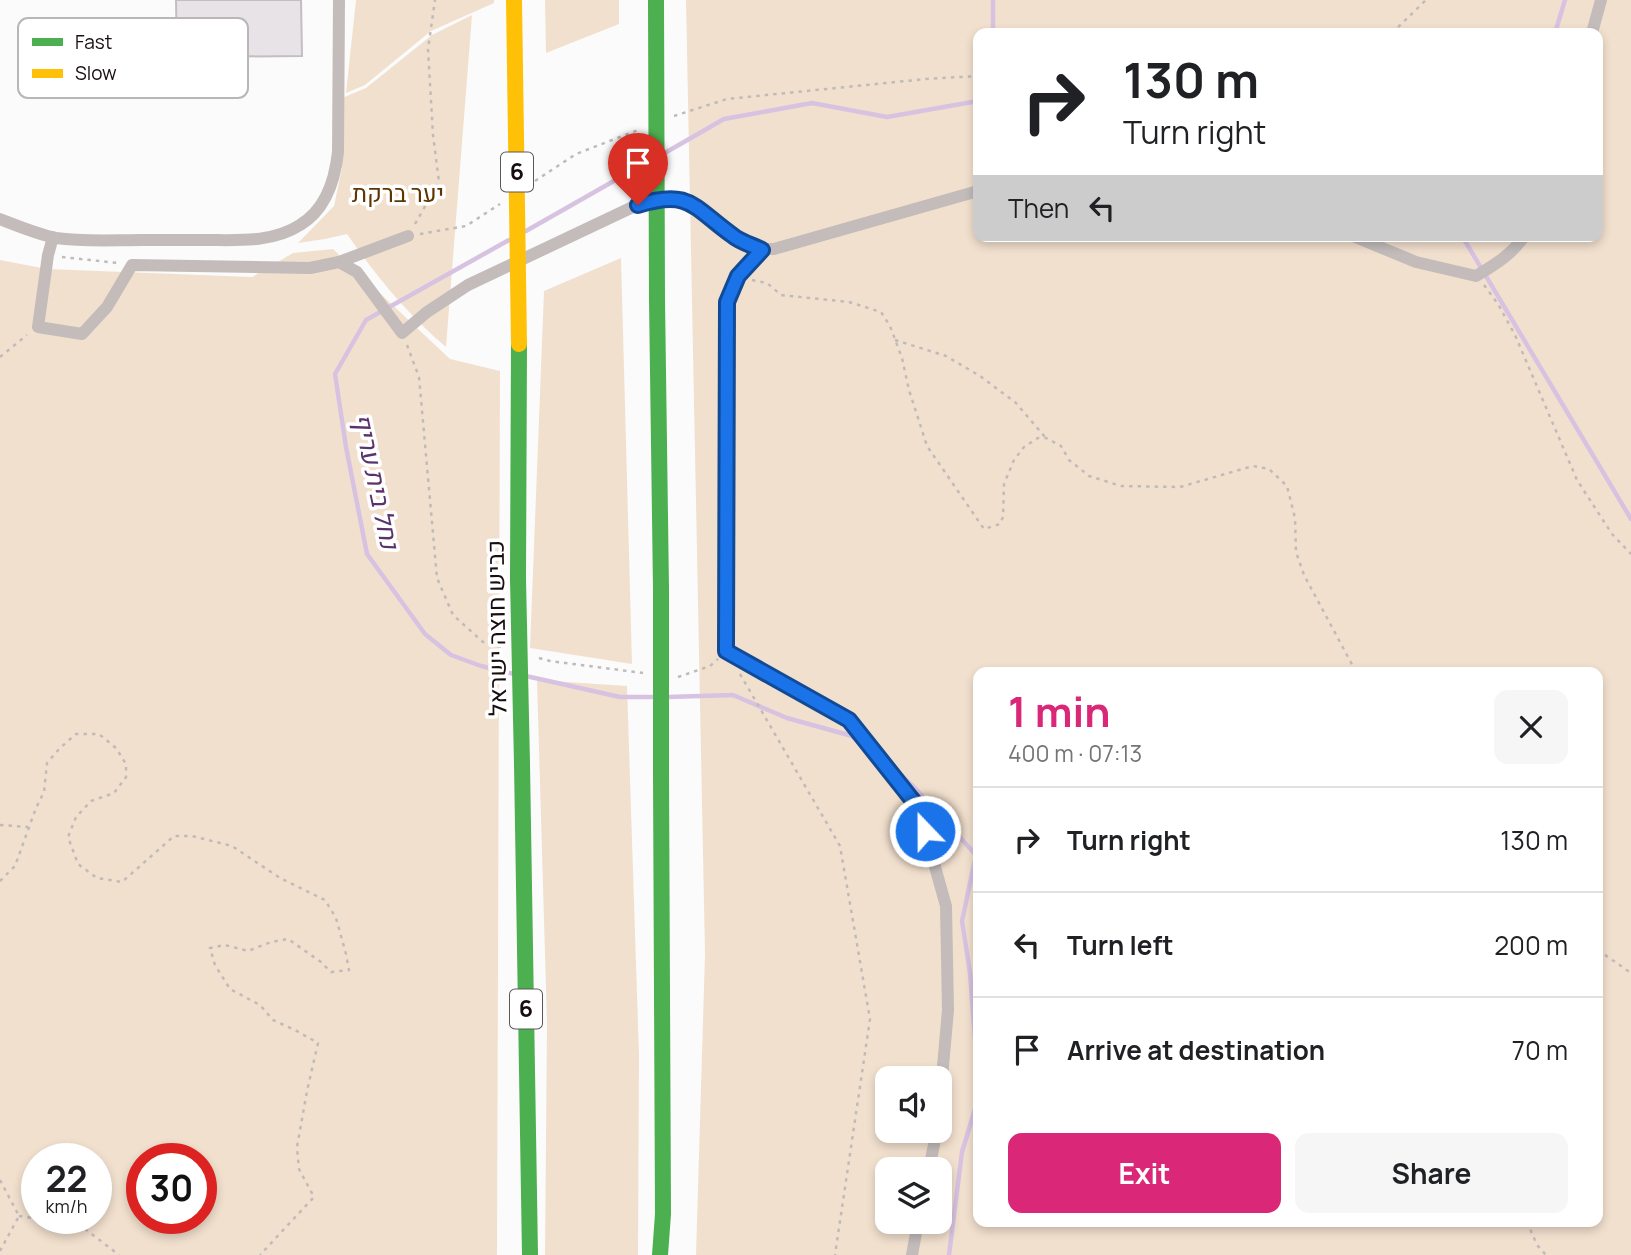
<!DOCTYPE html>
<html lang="en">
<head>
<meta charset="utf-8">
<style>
  body { margin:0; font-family:Manrope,Heebo,sans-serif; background:#f6f6f6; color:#202124; height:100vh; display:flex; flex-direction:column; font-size:26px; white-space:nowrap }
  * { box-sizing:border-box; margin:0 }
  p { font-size:23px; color:#757577 }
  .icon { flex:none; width:38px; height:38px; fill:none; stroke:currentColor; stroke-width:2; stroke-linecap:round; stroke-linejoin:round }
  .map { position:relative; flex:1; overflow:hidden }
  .panel { position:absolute; left:973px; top:667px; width:630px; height:560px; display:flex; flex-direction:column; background:#fff; border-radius:14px; box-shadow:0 4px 10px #0003 }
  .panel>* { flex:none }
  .hud { position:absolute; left:973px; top:28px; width:630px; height:214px; border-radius:14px; box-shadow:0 4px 10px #0003; background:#fff; color:#202124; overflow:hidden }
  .controls { position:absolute; left:875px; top:1066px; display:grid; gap:14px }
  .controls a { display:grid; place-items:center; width:77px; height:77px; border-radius:14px; background:#fff; box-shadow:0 4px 10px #0003; font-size:35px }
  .speed { position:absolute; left:21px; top:1143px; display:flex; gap:14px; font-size:35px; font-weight:700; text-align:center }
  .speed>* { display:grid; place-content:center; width:91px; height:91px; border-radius:50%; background:#fff; box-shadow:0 4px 10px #0003; line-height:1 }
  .speed small { font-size:18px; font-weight:400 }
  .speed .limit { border:10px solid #d22; background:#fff; color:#111 }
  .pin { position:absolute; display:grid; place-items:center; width:60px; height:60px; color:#fff; margin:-72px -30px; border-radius:50% 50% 50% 0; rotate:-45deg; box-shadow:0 0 7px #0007 }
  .pin .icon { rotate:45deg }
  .me { position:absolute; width:77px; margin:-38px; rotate:338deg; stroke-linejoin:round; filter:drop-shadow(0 0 5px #0008) }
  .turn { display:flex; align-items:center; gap:24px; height:147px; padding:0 35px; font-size:32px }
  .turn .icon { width:91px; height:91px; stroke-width:2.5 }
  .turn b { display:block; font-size:49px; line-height:60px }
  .then { display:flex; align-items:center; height:66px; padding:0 35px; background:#0003; gap:14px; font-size:26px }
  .round { display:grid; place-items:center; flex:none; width:74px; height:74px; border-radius:14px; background:#f6f6f6 }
  .head { display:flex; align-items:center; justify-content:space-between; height:119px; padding:0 35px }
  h1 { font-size:42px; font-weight:700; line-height:52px; color:#db2777 }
  .action { display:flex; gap:14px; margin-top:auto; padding:14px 35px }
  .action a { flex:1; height:80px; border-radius:14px; background:#db2777; color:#fff; font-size:28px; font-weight:700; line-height:80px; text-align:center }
  .action a+a { background:#f6f6f6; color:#202124 }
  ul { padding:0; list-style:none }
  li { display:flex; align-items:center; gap:21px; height:105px; padding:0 35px; border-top:2px solid #e0e0e0 }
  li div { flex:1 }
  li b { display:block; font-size:26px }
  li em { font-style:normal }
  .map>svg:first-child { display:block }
  .green { fill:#f2e0ce; fill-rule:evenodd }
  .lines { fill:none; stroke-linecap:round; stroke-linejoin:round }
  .stream { stroke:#d7c2e2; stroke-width:4.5 }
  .building { fill:#e8e3e6; stroke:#c2bec1; stroke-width:2 }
  .path { stroke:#c0bbba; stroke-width:2.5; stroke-dasharray:3.5 5; stroke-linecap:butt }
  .street { stroke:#c3bcba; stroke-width:12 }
  .fast { stroke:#4caf50; stroke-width:16 }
  .fast-bridge { stroke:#4caf50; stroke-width:16 }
  .slow-bridge { stroke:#ffc107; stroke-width:16 }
  .route-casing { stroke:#114b97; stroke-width:18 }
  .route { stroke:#1a73e8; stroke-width:12 }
  .labels { text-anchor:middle; stroke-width:7; stroke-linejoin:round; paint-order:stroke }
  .shield { fill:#fff; stroke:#5d5657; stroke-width:2 }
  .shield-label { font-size:23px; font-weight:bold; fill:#180d0f }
  .park-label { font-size:24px; fill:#5d3500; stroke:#fff }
  .street-label { font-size:24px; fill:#180d0f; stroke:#fff }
  .water-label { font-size:26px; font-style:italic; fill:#5a336d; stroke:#fff }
  .key { fill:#fff; stroke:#bab6b7; stroke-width:2 }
  .key-label { font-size:19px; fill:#180d0f }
</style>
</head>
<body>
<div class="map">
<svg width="1631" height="1255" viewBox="0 0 1631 1255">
  <rect width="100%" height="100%" fill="#fbfbfb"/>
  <path class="green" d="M356 0H494V3L431 31 365 85 346 93Z
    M545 0H619V24L546 53Z
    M686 0H1631V1255H696L705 954ZM978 33H1598V236H978ZM978 672H1598V1222H978ZM887 1078H940V1130H887ZM887 1169H940V1222H887Z
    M472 15 446 347C406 313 377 277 347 234L325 239 298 243 334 206 342 168V98L366 88 432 35Z
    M333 249 450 359 500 371 497 1255H0V260L47 269 252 277 293 253ZM37 1158H96V1218H37ZM142 1158H201V1218H142Z
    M621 258 632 664 530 648 544 291Z
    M537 680 627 686 639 1055 638 1255H545L547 1023Z"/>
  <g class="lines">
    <path class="stream" d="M993 33V0
      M1555 33 1565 0
      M663 154 724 119 812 103 887 117 978 101
      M526 231 649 161
      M1462 236 1631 519
      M509 240 366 320 335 374 346 447 367 554 425 634 451 655 481 666 514 674
      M526 676 620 697H655
      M668 697 733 695 787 718 852 736 862 745
      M899 774 913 786 976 855 962 921 970 973 978 1078
      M949 1255 962 1152 978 1099"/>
  </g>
  <path class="building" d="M176 0H301L302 56 177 57Z"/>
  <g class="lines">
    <path class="path" d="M1392 33 1426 0
      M674 116 727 99 926 79 978 76
      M535 181 576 154 638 130
      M415 224 439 182 433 135 428 49 435 0
      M420 234 466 226 500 204
      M62 257 118 263
      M752 280 767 283 781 295 849 302 881 312 890 326 902 358 909 390 927 446 984 529 1000 524 1003 517 1004 484 1014 460 1024 447 1038 438H1046L1061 446 1069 460 1089 476 1121 486 1180 487 1253 466 1269 469 1287 486 1295 518 1296 552 1304 575 1356 672
      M1484 285 1498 304 1515 335 1577 480 1612 534 1631 554
      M895 340 946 356 980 376 1016 403 1045 437
      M407 345 419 377 437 578 453 615 483 642 502 647
      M0 357 27 335
      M539 658 550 661 643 673
      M740 674 840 846 870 1019 835 1255
      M678 677 710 666 718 659
      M0 825 28 827
      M0 881 15 866 36 808 44 792 47 763 60 748 76 734H99L116 748 126 764V777L114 793 91 801 76 817 68 837 78 864 97 878 122 882 174 836H192L232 846 280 878 325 900 336 918 346 954 349 970 331 972 321 962 288 939 271 942 248 951 225 945 210 948 215 965 230 989 260 1005 273 1020 295 1030 318 1043 307 1091 297 1147 299 1169 314 1197 260 1255
      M1598 950 1631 973
      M0 1180 19 1216
      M19 1216 80 1225 119 1255
      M1527 1222 1537 1245 1546 1255
      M0 1251 19 1216"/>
    <path class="street" d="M1592 33 1601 0
      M0 219C18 226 37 234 56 238 84 242 113 240 142 240 163 240 184 240 206 240 237 240 272 243 300 225 325 210 335 180 338 152L339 0
      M1353 236 1416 262 1476 276C1494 265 1513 254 1524 236
      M53 237 48 255 38 327 82 334 107 307 132 265 310 268 339 262 408 236
      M762 250 738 276 727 302 726 651 849 720 918 806 946 906 948 1010 940 1100
      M339 262 357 272 402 333 427 312 468 285 637 205C650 201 662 197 675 198 713 204 730 251 774 249L978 191
      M929 1169 937 1130
      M912 1255 918 1222"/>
    <path class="fast" d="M657 299 661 589
      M518 579 519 344
      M522 764 530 1255
      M660 1255 663 1214 661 773"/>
    <path class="fast-bridge" d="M656 0 657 299
      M518 579 522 764
      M661 589V773"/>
    <path class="slow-bridge" d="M514 0 519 344"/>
  </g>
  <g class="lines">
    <g class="route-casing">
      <path id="route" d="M638 205C690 189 693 207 732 235 740 242 752 245 762 250L738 276 727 302 726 651 849 720 918 807 925 831"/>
    </g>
    <use href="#route" class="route"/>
  </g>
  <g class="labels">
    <g class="shield">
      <rect x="501" y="152.5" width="32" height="39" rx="5"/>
      <rect x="510" y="989.5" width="32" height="39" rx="5"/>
    </g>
    <g class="shield-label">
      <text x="517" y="180">6</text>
      <text x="526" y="1017">6</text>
    </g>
    <g class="park-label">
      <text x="398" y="202">יער ברקת</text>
    </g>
    <g class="street-label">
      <text transform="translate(497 628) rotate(-91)" y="8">כביש חוצה ישראל</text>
    </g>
    <g class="water-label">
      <text transform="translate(376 481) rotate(78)" y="9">נחל בית עריף</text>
    </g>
  </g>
  <rect x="18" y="18" width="230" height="80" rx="10" class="key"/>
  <rect x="32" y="38" width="31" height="8" fill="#4caf50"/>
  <rect x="32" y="69" width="31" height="9" fill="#ffc107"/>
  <g class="key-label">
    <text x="75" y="49">Fast</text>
    <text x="75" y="80">Slow</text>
  </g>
</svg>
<div class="controls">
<a><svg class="icon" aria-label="sound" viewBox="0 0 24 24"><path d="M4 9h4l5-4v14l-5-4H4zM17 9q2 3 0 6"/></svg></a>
<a><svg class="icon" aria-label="layers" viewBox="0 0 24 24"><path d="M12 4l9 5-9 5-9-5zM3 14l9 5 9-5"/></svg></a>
</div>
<div class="speed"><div>22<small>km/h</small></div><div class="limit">30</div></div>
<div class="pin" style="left:638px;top:205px;background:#d93025"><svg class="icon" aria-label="arrive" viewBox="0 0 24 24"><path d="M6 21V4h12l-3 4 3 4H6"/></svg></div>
<svg class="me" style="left:925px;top:831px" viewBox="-20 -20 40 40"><circle r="17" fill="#1a73e8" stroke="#fff" stroke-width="3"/><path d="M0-11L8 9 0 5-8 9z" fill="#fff"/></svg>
<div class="hud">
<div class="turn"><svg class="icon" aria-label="right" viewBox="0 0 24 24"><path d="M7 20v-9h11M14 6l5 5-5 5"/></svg><div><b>130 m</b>Turn right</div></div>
<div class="then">Then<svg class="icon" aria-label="left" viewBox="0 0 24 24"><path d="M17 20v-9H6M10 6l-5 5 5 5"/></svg></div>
</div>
<section class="panel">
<div class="head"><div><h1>1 min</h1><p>400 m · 07:13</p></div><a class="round"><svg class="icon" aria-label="close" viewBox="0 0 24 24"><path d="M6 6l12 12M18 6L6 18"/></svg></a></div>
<ul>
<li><svg class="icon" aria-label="right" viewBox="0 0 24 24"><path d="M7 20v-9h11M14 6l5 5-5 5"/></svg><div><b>Turn right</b></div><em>130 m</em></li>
<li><svg class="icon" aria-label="left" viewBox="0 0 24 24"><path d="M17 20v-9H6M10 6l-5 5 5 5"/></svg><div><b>Turn left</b></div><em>200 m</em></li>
<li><svg class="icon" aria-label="arrive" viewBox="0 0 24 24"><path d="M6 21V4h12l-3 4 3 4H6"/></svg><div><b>Arrive at destination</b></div><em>70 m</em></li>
</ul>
<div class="action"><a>Exit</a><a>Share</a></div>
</section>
</div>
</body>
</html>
